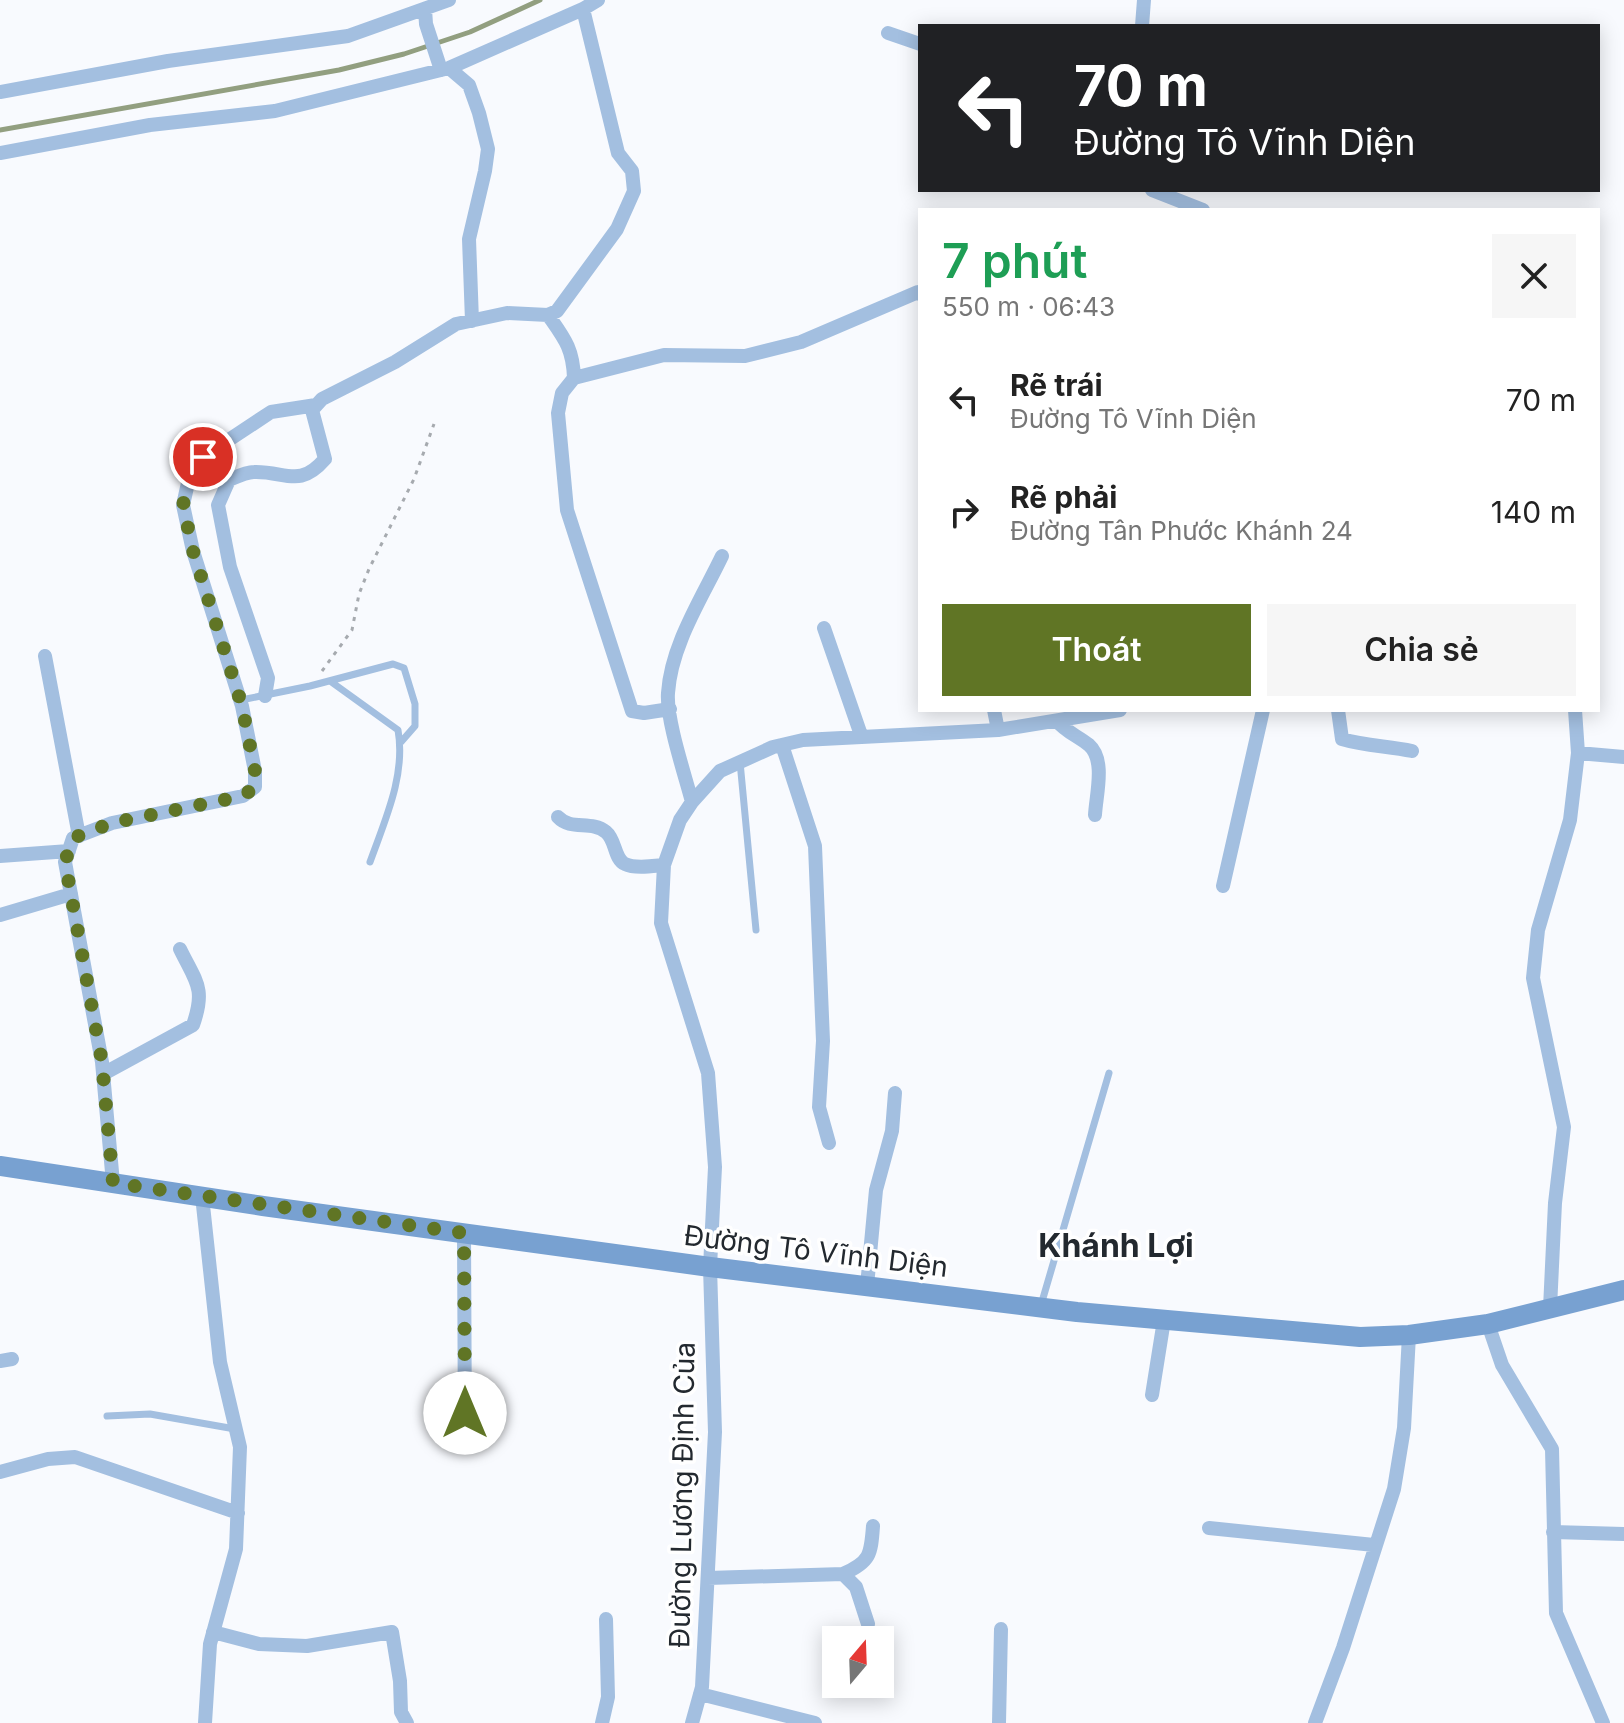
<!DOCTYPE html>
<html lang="vi">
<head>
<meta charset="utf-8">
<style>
  body { margin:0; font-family:Inter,sans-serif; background:#f6f6f6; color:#222; height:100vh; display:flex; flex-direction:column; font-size:30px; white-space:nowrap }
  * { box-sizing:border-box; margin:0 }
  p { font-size:26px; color:#767676 }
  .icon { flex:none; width:44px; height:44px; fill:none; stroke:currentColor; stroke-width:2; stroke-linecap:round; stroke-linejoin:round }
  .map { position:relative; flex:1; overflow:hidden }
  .sheet { position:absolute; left:918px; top:208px; width:682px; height:504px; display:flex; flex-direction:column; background:#fff; border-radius:0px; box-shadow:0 4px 20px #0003 }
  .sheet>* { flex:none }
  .hud { position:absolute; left:918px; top:24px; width:682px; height:168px; border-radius:0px; box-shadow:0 4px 20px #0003; background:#202124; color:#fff; overflow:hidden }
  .needle { width:52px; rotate:19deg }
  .controls { position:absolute; left:822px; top:1626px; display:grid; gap:16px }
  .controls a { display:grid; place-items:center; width:72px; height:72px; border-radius:0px; background:#fff; box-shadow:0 4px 20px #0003; font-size:40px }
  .pin { position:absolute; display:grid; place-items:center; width:68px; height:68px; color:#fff; margin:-34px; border:4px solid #fff; border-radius:50%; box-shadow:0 2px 8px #0007 }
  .me { position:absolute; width:88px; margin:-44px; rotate:0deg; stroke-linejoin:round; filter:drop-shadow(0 0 6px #0008) }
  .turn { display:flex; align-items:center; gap:28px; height:168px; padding:0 24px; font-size:36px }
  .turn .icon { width:104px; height:104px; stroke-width:2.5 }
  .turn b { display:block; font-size:56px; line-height:68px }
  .round { display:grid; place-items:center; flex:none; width:84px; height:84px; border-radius:0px; background:#f6f6f6 }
  .head { display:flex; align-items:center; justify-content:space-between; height:136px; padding:0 24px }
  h1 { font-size:48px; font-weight:600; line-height:60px; color:#1e9e55 }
  .cta { display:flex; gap:16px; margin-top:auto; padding:16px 24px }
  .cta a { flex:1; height:92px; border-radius:0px; background:#607525; color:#fff; font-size:32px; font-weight:600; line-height:92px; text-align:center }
  .cta a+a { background:#f6f6f6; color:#222 }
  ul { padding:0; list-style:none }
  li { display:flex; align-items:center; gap:24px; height:112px; padding:0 24px }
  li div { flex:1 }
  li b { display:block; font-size:30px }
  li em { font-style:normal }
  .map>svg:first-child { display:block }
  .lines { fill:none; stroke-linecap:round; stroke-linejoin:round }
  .stream { stroke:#929f80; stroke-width:5 }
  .path { stroke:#a6aaaf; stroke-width:3; stroke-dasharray:4 6; stroke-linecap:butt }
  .lane { stroke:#a3bfe0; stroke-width:7 }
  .street { stroke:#a3bfe0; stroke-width:14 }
  .secondary { stroke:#78a1d1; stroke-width:20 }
  .route { stroke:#607525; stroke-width:14; stroke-dasharray:0 25.2 }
  .labels { text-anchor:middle; stroke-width:7; stroke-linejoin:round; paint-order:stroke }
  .street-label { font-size:28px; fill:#23292f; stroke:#fff }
  .quarter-label { font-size:32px; font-weight:bold; fill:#23292f; stroke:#fff }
</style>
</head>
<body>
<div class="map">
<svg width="1624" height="1723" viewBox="0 0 1624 1723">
  <rect width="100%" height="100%" fill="#f8fafe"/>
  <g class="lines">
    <path class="stream" d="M0 130 339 70 404 54 470 32 540 0"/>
    <path class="path" d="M322 671 352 630 359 594 369 569 414 479 434 424"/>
    <path class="lane" d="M330 681 398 730C406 775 385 820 370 862
      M241 700 310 686 393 664 404 668 415 704V726L401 742
      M740 762 756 930
      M1041 1305 1109 1073
      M107 1416 150 1414 235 1429"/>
    <path class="street" d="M425 9 426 24 441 70
      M1142 26 1144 0
      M888 33 920 44
      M449 68 469 85 479 113 488 149 485 171 469 239 472 321
      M0 92 168 61 348 36 449 0
      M0 153 150 125 275 111 449 68 583 9 598 0
      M1152 190 1203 210
      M548 315C564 338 573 348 574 378
      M824 628 861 735
      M45 656 79 836
      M265 696 268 678 230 567 218 505 229 480C236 477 246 472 254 472 286 471 299 489 325 459L312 410 322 399 395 362 456 324 507 313 548 315 557 311 617 229 634 191 632 171 618 153 583 9
      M670 709 644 713 632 711 567 510 558 413 562 393 574 378 664 355 745 356 801 342 918 292 920 294
      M994 710 998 730
      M1338 710 1342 739C1365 746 1389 746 1412 751
      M1057 721C1066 732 1078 736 1089 745 1106 760 1096 795 1095 815
      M782 745 815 846 823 1041 819 1107 829 1143
      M1578 753 1624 757
      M692 802C685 775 666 719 668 693 671 645 702 598 722 556
      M558 817C571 831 591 820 606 832 616 840 614 859 625 864 635 869 653 866 664 865
      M0 856 69 851
      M1223 886 1263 710
      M0 915 71 894
      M103 1074 193 1025C206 988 196 982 180 949
      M113 1183 102 1062 65 862 73 838 112 823 243 796 255 787V771L242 706 193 551 183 505 188 483 203 457 271 412 316 405
      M202 1196 220 1362 240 1447 236 1549 210 1644 205 1723
      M464 1233 465 1443
      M867 1286 876 1190 892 1131 895 1093
      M1550 1308 1555 1203 1564 1127 1533 978 1538 930 1570 820 1578 753 1575 710
      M1488 1324 1502 1365 1552 1449 1556 1613 1603 1723
      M0 1361 12 1359
      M1152 1395 1164 1320
      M0 1472 48 1459 75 1457 238 1513
      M1209 1528 1374 1545
      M1553 1532 1624 1534
      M843 1574 856 1587 868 1624
      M708 1578 843 1574C870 1562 871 1555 873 1526
      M213 1632 259 1644 307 1646 392 1632 400 1681 401 1712 407 1723
      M700 1694 815 1723
      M602 1723 608 1697 606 1619
      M692 1723 702 1687 715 1432 710 1267 715 1167 708 1073 661 923 664 865 680 820 692 802 720 771 773 747 803 740 998 730 1120 710
      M999 1723 1001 1629
      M1315 1723 1343 1648 1394 1489 1404 1428 1409 1335"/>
    <path class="secondary" d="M0 1166 263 1206 710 1267 1077 1312 1360 1337 1409 1335 1488 1324 1624 1290"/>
  </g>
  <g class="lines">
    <path class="route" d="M203 457 188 483 183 505 193 551 242 706 255 771V787L243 796 112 823 73 838 65 862 102 1062 113 1183 464 1233 465 1413"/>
  </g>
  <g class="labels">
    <g class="street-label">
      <text transform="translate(816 1251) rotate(7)" y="10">Đường Tô Vĩnh Diện</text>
      <text transform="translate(682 1495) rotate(-89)" y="10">Đường Lương Định Của</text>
    </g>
    <g class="quarter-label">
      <text x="1116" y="1257">Khánh Lợi</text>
    </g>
  </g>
</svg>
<div class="controls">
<a><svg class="needle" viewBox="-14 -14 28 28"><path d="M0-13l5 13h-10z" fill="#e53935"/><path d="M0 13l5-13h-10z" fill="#767676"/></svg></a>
</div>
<div class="pin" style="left:203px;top:457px;background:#d93025"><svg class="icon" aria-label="arrive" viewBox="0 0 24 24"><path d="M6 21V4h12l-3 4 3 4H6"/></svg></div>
<svg class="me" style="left:465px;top:1413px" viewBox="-20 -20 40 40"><circle r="19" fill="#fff"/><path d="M0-13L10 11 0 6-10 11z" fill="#607525"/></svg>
<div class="hud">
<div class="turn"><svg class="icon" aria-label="left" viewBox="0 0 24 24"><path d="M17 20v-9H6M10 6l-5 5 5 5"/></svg><div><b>70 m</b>Đường Tô Vĩnh Diện</div></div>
</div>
<section class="sheet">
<div class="head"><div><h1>7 phút</h1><p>550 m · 06:43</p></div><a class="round"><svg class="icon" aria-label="close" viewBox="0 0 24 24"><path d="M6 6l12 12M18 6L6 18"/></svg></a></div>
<ul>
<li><svg class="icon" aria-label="left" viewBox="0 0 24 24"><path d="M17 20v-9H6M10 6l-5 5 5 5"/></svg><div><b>Rẽ trái</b><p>Đường Tô Vĩnh Diện</p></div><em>70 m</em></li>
<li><svg class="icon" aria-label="right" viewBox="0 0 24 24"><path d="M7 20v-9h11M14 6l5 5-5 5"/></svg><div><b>Rẽ phải</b><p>Đường Tân Phước Khánh 24</p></div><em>140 m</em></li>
</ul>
<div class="cta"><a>Thoát</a><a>Chia sẻ</a></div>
</section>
</div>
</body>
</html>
